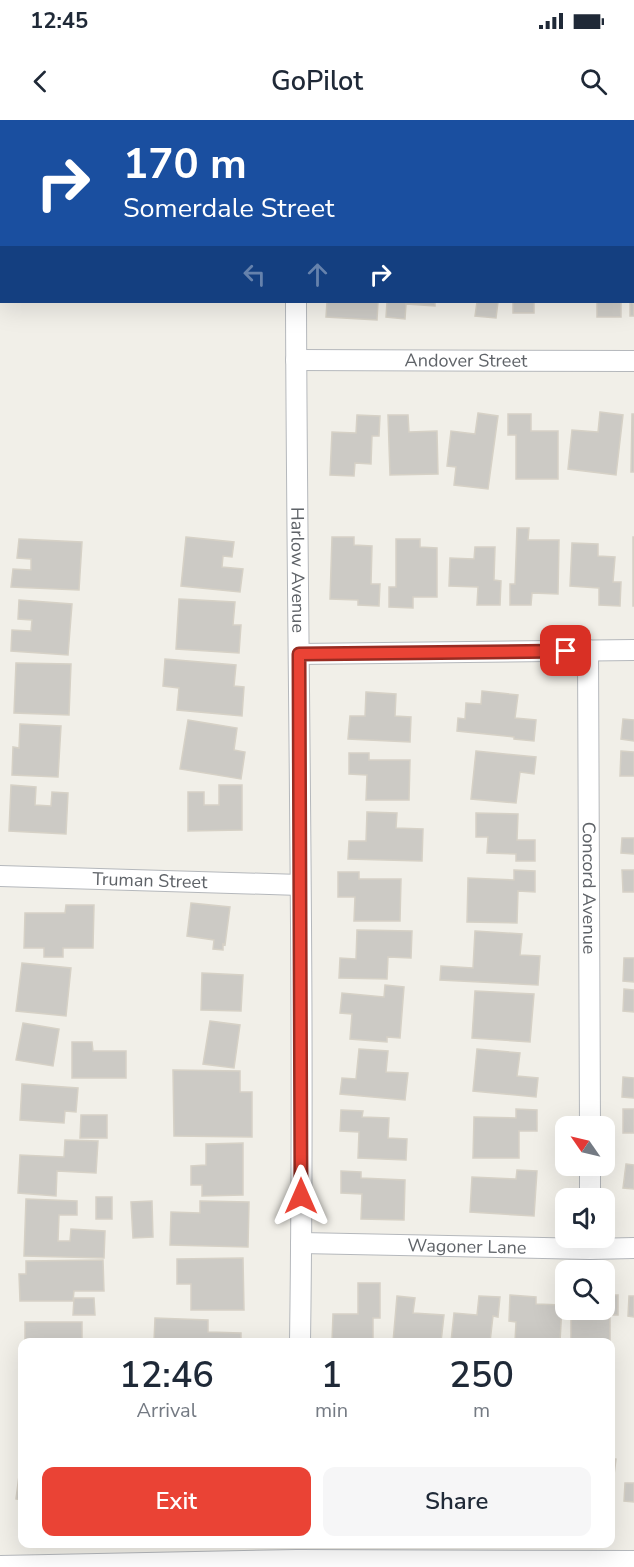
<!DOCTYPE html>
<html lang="en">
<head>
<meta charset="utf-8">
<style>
  body { margin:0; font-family:"Nunito Sans",sans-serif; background:#f6f6f7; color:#1f2937; height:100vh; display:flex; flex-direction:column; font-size:22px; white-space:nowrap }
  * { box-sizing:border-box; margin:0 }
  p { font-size:20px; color:#747a83 }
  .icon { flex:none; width:33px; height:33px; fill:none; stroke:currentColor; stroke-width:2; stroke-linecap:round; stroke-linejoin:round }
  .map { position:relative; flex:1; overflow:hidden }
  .details { position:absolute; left:18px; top:1218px; width:597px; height:210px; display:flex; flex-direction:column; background:#fff; border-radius:12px; box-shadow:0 6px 24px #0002 }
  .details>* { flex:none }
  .top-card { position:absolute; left:0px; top:0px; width:634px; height:183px; box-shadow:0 6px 24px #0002; background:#1a4fa0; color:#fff; overflow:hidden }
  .needle { width:39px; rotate:304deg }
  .fabs { position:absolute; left:555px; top:996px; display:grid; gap:12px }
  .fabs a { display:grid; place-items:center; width:60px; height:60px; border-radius:12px; background:#fff; box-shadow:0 6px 24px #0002; font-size:30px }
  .pin { position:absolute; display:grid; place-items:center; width:51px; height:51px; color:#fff; margin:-26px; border-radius:12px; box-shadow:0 3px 9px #0006 }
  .me { position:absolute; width:66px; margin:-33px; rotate:0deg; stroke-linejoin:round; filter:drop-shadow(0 0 4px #0008) }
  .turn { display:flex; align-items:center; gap:21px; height:126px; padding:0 24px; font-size:27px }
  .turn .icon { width:78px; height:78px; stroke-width:2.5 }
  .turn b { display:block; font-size:42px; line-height:51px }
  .lanes { display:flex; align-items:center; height:57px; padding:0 24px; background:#0003; justify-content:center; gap:30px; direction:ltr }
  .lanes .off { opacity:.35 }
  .eta { display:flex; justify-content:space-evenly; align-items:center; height:102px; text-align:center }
  .eta b { font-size:36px; font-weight:600; line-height:42px }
  .button { display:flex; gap:12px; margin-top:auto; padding:12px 24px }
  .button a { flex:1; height:69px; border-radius:12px; background:#ea4335; color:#fff; font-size:24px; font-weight:600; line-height:69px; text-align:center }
  .button a+a { background:#f6f6f7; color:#1f2937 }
  .status { display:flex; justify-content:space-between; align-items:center; height:42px; padding:0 30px; background:#fff; direction:ltr }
  .status svg { height:16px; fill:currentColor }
  header { display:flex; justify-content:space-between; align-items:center; height:78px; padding:0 24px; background:#fff; font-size:27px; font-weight:600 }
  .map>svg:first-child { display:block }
  .building { fill:#cccac5; stroke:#d6d1c6; stroke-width:1.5 }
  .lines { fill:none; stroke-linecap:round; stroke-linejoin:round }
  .street-casing { stroke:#b5b8bc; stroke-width:22 }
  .street { stroke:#fff; stroke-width:20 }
  .route-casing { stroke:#982c22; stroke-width:15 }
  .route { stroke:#ea4335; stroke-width:10 }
  .labels { text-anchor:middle; stroke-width:6; stroke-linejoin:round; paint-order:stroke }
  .street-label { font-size:18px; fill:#5f6368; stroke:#fff }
</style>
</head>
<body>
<div class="status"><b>12:45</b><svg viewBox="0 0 49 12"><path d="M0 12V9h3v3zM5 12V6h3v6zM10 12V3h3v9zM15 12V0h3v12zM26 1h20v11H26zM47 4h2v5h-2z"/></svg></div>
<header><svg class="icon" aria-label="back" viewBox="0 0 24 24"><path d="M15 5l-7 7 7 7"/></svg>GoPilot<svg class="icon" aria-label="search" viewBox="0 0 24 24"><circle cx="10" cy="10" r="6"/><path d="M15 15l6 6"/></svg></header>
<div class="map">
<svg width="634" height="1447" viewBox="0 0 634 1447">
  <rect width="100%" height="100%" fill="#f1efe8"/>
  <path class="building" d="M625 1H634V68L633 2Z
    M0 27H2V81H0Z
    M633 176 634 196H630V182H633Z
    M327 182H378L377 200 326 197Z
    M387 182H435V186L406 184 405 199 386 197Z
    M477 182H498L496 198 475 196Z
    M513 182H534V193H513Z
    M597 182H621V197H597Z
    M600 292 623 295 616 355 568 349 572 310 598 312Z
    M478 293 498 296 488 369 454 365 456 347 447 346 451 311 475 314Z
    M508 294H531V311H558V359H516V315H508Z
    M632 294H634V352H631Z
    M357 295 380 296 379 316H372L371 344 355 343 354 356 330 355 332 312 356 313Z
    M388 295H408L409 312 437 311 438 354 390 355Z
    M517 408H529L528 420H559L558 474 532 473 531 485H510V464H515Z
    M186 417 234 422 232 437 223 436 222 447 243 449 240 472 181 466Z
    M332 417H354V425L372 426 371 464H380L379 486 358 485V480L330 479Z
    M633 417H634V486H633Z
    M19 419 82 422 79 470 11 467 13 449 31 450V439L17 438Z
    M396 419H420V427L437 428V477H413V488L389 487V467H396Z
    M572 423 598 424V436L615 437 613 462H621L620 486 599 485V468L570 466Z
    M475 427H495L494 460 501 461 500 485H477L478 467 449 466 450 438 474 439Z
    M179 479 235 482 233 505H241L239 533 176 529Z
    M19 480 72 484 68 535 11 531 12 510 31 511 32 500 18 499Z
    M165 539 236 545 234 566 244 567 242 596 177 590 179 568 163 566Z
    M16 543 71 544 69 595 14 593Z
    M482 571 518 575 515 598 536 600 534 621 514 619V617L457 611 458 598 465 599 466 583 481 584Z
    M366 572 396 574 395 596 411 597 410 622 348 619 350 596H365Z
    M623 599 634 600V621L621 619Z
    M188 600 237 608 234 630 245 632 241 659 180 649Z
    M20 604 61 606 58 657 12 655 13 627 19 628Z
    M476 631 536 637 534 654 520 652 516 683 471 679Z
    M621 631 634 632V656H620Z
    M349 633H369V640H410L409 680H366L367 655 349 654Z
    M11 665 36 667 35 685 51 686 52 672 68 673 66 714 9 711Z
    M219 665H242V710L188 711V672H204V685H219Z
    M367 692 397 693 396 708 423 709 422 741 348 739 349 721H366Z
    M476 693 518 694 517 720H535V741H516V734L487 733 488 717H476Z
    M622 718H634V734L621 733Z
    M514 750 535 751V772L518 771 517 803 467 802 468 758 514 760Z
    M622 750H634V772H623Z
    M338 752H359V759H401L400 801H354L355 777H338Z
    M191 783 230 787 225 825 223 824V830L213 829 214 820 187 816Z
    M66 785H94L93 828H63V837H44V828H24L25 793H65Z
    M357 810 412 811 411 838 388 837 387 859 339 858 340 838 356 839Z
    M475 811 522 814 520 835 540 836 538 865 440 860 441 846 473 848Z
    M624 838H634V862L623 861Z
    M22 843 71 848 66 896 16 891Z
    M202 853 243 855 241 891 201 890Z
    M385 865 404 867 400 918 387 917V922L350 919 352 894 340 893 342 873 384 877Z
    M624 869 634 870V892L623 891Z
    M475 871 534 874 530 922 472 918Z
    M210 901 240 905 234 948 203 944Z
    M23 903 59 909 53 946 16 940Z
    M72 922H92L93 931H126V958H72Z
    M359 929 388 931 386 952 408 953 405 980 340 974 342 958 356 959Z
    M477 929 520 933 517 956 538 958 536 977 473 971Z
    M173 950 240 951V972H252V1017L174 1016Z
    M623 957 634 958V978L622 977Z
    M22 964 78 968 76 992 65 991 64 1003 20 1000Z
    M516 989 537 990V1011H519V1038H473L474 997 516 998Z
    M623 989H634V1013H623Z
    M341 990 363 991 362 997 389 998 388 1018 407 1019 406 1040 358 1038 359 1012 340 1011Z
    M81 995H107V1018H80Z
    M65 1020 98 1021 96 1053 57 1051 56 1076 18 1073 20 1035 64 1037Z
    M243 1023V1075L202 1076V1065H191V1046L206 1045V1024Z
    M626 1044 634 1045V1069L623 1068Z
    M517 1050 537 1051 534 1096 470 1092 472 1057 516 1059Z
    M341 1051 361 1052V1058L405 1060 404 1100 361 1099 362 1074 341 1073Z
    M96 1077H112V1099H96Z
    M26 1079 77 1081V1095H59L58 1121H70L71 1109 105 1111 104 1138 24 1136Z
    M152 1081 153 1117 133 1118 131 1082Z
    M200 1081 249 1082 248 1127 170 1125 171 1092 200 1093Z
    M243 1138 244 1190H191V1164H177V1139Z
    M103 1140 104 1171H74L73 1181H20L19 1154H26V1141Z
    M358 1163H380V1198H373V1222H332L333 1194H358Z
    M510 1175 536 1177V1184L562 1185 560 1222H515L516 1202 509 1201Z
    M604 1175H618V1195H610V1222H571V1192H593V1190H604Z
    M397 1176 415 1178 413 1193 444 1195 441 1222H393Z
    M479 1176 500 1177 498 1197 493 1196 490 1222H451L454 1193 477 1195Z
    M629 1176H634V1197L628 1196Z
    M74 1178H94L95 1195H73Z
    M155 1198 208 1200V1212L241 1213V1222H154Z
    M25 1202H82V1222H25Z
    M22 1332V1380L16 1379Z
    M610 1338 616 1339 611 1379H610Z
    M625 1363H634V1382L624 1381Z"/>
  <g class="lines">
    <g class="street-casing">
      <g id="street">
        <path d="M295 0V2"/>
        <path id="s1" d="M296 182C297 528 305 876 300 1222"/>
        <path id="s2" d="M296 240 634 241"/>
        <path id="s3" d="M588 530 590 1006"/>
        <path d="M299 534 634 530"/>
        <path id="s4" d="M0 756 300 765"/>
        <path d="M590 1046V1078"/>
        <path id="s5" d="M301 1123 590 1129 634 1128"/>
        <path d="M0 1446 297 1440 634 1441"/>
      </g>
    </g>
    <use href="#street" class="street"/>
  </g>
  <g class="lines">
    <g class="route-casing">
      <path id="route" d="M301 1076 299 534 566 531"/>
    </g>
    <use href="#route" class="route"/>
  </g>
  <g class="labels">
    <g class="street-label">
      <text dy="6" stroke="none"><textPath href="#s2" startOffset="170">Andover Street</textPath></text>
      <text dy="6" stroke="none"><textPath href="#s1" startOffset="268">Harlow Avenue</textPath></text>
      <text dy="6" stroke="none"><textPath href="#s4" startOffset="150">Truman Street</textPath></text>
      <text dy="6" stroke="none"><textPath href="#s3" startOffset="238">Concord Avenue</textPath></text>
      <text dy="6" stroke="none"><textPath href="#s5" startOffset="166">Wagoner Lane</textPath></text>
    </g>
  </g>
</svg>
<div class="fabs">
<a><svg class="needle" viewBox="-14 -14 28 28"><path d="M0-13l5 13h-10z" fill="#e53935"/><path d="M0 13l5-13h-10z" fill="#747a83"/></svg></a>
<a><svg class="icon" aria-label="sound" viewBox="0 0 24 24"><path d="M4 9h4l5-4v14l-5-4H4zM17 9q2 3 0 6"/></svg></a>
<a><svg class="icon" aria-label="search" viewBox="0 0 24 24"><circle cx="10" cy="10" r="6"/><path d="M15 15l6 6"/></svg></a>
</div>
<div class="pin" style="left:566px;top:531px;background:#d93025"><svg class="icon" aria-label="arrive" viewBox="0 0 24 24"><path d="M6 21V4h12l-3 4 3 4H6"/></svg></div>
<svg class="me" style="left:301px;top:1076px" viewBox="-20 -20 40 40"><path d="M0-17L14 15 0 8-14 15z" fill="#ea4335" stroke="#fff" stroke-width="4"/></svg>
<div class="top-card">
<div class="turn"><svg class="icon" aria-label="right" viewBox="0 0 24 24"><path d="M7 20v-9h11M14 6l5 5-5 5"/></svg><div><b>170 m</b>Somerdale Street</div></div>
<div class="lanes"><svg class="icon off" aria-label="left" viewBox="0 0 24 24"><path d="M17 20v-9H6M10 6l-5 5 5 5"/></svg><svg class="icon off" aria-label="ahead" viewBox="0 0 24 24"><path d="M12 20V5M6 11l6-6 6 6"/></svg><svg class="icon" aria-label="right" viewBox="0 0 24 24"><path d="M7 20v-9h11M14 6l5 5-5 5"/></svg></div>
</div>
<section class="details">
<div class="eta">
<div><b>12:46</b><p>Arrival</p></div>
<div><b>1</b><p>min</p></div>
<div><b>250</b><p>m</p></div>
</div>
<div class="button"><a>Exit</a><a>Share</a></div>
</section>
</div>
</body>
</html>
